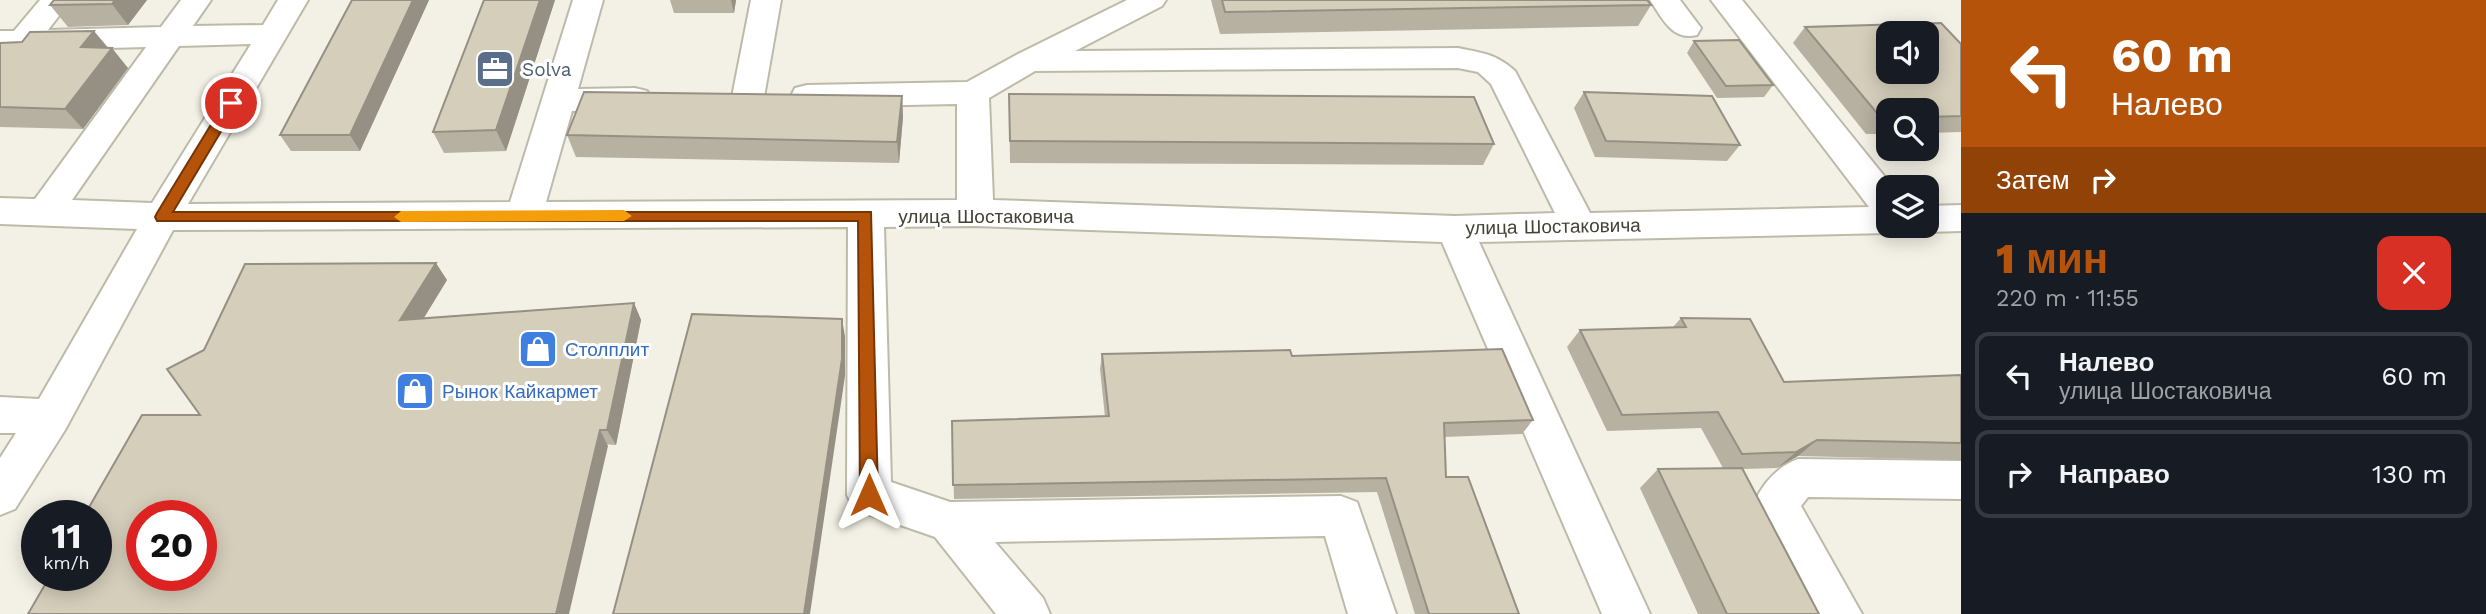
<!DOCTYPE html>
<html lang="ru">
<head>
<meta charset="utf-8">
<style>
  body { margin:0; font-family:"Work Sans",sans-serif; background:#242831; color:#f1f3f6; height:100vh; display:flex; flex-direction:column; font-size:26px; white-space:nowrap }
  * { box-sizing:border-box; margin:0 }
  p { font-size:23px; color:#9ea1a6 }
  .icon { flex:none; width:38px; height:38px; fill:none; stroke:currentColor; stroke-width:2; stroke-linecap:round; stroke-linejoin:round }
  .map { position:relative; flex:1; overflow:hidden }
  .drawer { display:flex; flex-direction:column; background:#171b24; width:525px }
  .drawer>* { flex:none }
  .guide { background:#b45309; color:#fff; overflow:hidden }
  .controls { position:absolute; left:1876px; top:21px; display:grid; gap:14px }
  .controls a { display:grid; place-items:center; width:63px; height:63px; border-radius:14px; background:#171b24; box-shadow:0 4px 18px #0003; font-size:35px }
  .speed { position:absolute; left:21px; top:500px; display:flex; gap:14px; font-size:35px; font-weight:700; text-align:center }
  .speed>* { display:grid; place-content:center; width:91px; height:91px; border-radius:50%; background:#171b24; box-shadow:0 4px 18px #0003; line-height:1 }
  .speed small { font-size:18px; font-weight:400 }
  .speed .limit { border:10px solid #d22; background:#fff; color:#111 }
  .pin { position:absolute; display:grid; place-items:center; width:60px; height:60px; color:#fff; margin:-30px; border:4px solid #fff; border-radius:50%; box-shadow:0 2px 7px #0007 }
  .me { position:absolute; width:77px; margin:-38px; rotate:0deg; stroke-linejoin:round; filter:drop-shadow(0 0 5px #0008) }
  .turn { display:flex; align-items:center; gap:24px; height:147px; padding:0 35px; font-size:32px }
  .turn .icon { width:91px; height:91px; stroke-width:2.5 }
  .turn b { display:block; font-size:49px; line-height:60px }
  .then { display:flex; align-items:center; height:66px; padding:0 35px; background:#0003; gap:14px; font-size:26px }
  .round { display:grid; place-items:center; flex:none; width:74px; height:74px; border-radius:14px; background:#242831 }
  .head { display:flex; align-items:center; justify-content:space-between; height:119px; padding:0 35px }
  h1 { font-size:42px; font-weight:800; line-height:52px; color:#b45309 }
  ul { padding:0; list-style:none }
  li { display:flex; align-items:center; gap:21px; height:88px; margin:0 14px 10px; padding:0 21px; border:4px solid #363941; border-radius:14px }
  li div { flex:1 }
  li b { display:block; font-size:26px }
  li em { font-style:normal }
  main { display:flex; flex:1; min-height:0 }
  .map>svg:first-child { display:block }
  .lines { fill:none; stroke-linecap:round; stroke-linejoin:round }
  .minor-casing { stroke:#bebaa8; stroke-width:4 }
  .minor { fill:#fff; fill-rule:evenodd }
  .wall { fill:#b7b1a1 }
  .shaded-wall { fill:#959083 }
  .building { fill:#d5cebb; stroke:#959083; stroke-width:2; fill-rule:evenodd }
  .route { fill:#b45309; stroke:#753606; stroke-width:2 }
  .slow { fill:#f59e0b }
  .labels { text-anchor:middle; stroke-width:6; stroke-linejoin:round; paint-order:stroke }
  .service-label { font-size:19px; fill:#4e5e75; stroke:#fff; text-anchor:start }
  .street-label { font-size:19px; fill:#454135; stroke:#fff }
  .shop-label { font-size:19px; fill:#366cbe; stroke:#fff; text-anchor:start }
</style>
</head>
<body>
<main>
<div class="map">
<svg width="1961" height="614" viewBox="0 0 1961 614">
  <rect width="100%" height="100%" fill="#f3f1e5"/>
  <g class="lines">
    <g class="minor-casing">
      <path id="minor" d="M40 0H71L48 30 161 27 181 0H211L193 26 263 25 278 0H308L188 204 510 202 573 0H603L578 89 635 88 647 91 651 99 647 107 635 110 572 111 546 202 957 200V104L807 107 795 104 791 96 795 88 807 85 967 82 1018 54 1127 0H1166L1162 6 1075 51 1458 48C1483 53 1496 54 1515 71L1590 213 1869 207 1711 0H1742L1893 187H1888V226H1903L1901 229 1888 233 1479 242 1650 614H1602L1442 242 975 226 884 227 891 482 950 502 1341 496 1357 502 1396 614H1348L1325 536 995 542 1043 598 1050 614H996L935 537 854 509 847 495 848 227 173 230 65 430 15 509 0 515V458L16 433H0V397L39 399 137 229 0 224V198L35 199 146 47 0 51V31H14ZM251 44 152 203 72 200 179 46ZM1458 68 1478 72 1491 84 1555 213 1455 216 993 200 989 98 1035 71Z
        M751 0H781L764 97 760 105 748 108 736 105 732 97Z
        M1650 0H1680L1701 28 1697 35C1672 41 1663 19 1650 0Z
        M1961 205V231L1927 232 1913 226H1927V206Z
        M1798 459 1961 461V499L1808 497 1801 506 1862 614H1813L1754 503C1763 483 1777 467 1798 459Z"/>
    </g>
    <use href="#minor" class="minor"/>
  </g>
  <path class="wall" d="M54 0H147L128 25 68 27 50 5Z
    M352 0H429L360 151H291L280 135Z
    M484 0H555L506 151 444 153 433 132Z
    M670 0H736L734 13H674Z
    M1211 0H1647L1651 5 1638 26 1220 34Z
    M1805 27 1961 44V132L1927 133V110H1888V134H1866L1793 43Z
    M1694 41 1773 85 1764 97 1717 98 1687 53Z
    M0 43 108 48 128 68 83 129 0 127Z
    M1584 92 1740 145 1727 161 1595 157 1574 108Z
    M1009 94 1494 144 1483 165 1010 163Z
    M902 96 903 117 899 163 576 157 567 135Z
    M447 280 424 318 634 303 641 320 616 445 200 415Z
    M1681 318 1784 382 1961 375V460L1798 456 1777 468 1743 469 1819 614H1698L1640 488 1658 469 1723 468 1701 428 1607 431 1567 347 1580 330 1673 327Z
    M1102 354 1292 356 1533 420 1522 434 1444 437 1446 477 1519 614H1415L1377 492 954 499 952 421 1105 417 1100 369Z"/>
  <path class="shaded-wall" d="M115 0H147L128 25 112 4Z
    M413 0H429L360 151 350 135Z
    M540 0H555L506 151 496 130Z
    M731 0H736L734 13Z
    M94 31 110 50 112 48 128 68 83 129 65 109 81 47Z
    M902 96 903 117 899 163 897 142Z
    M436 263 447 280 412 337 400 320Z
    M634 303 641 320 616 445 607 430Z
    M842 319 845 336V376L810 614H804Z
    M600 430 608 446 569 614H556Z
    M1817 440 1798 456 1777 468 1796 452Z"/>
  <path class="building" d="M54 0H115L112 4 50 5Z
    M352 0H413L350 135H280Z
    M484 0H540L496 130 433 132Z
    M1222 0H1647L1651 5 1225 12Z
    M1941 23 1961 44V116L1927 117V110H1888V118H1881L1805 27ZM1888 33H1927V72H1888Z
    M94 31 81 47 112 48 65 109 0 107V43L22 42 30 32Z
    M1739 40 1773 85 1726 86 1694 41Z
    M584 92 902 96 897 142 567 135Z
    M1584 92 1712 96 1740 145 1606 141Z
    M1009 94 1474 97 1494 144 1010 141Z
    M436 263 400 320 634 303 607 430H600L556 614H28L50 576H96V516H84L142 415H200L167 369 204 350 245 264ZM142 516H201V576H142Z
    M692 314 842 319V359L804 614H613Z
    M1681 318 1750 319 1784 382 1961 375V443L1817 440 1796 452 1742 454 1718 412 1622 415 1580 330 1686 327Z
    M1502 349 1533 420 1444 423 1446 477H1468L1519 614H1429L1386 478 953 485 952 421 1109 416 1102 354 1290 350 1292 356Z
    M1742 468 1819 614H1727L1658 469Z"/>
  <path class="route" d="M231 98 238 103 173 212H871L878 495 875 500 869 503 862 500 860 495 858 221H157L155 217 157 213 226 100Z"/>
  <path class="slow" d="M624 210 632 216 624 221 401 222 394 217 401 211Z"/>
  <defs>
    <g id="office-square" transform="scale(2.0125)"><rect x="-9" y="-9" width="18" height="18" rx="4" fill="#5c6f8a" stroke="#fff"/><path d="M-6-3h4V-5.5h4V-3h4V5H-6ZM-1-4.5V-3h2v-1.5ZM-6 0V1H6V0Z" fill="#fff"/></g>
    <g id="shop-square" transform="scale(2.0125)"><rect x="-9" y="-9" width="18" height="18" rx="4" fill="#3f7fe0" stroke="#fff"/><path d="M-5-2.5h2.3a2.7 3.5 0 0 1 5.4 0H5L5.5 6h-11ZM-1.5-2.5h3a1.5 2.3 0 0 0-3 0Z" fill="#fff"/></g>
  </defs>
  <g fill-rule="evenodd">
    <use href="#office-square" x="495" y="69"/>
    <use href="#shop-square" x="538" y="349"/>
    <use href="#shop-square" x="415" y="391"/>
  </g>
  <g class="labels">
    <g class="service-label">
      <text x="522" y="76">Solva</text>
    </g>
    <g class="street-label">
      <text x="986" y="223">улица Шостаковича</text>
      <text transform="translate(1553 226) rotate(-1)" y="7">улица Шостаковича</text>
    </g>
    <g class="shop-label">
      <text x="565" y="356">Столплит</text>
      <text x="442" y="398">Рынок Кайкармет</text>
    </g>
  </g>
</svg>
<div class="controls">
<a><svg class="icon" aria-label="sound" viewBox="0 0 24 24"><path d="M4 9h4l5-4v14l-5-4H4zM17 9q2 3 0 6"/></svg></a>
<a><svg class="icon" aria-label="search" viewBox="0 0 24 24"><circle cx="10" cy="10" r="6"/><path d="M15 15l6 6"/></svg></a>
<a><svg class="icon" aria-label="layers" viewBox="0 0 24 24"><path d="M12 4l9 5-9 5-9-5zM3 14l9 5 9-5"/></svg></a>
</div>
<div class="speed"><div>11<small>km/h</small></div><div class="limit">20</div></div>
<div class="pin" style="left:231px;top:103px;background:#d93025"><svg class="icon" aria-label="arrive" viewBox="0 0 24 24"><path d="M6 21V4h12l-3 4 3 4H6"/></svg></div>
<svg class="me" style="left:869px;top:495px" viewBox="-20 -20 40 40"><path d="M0-17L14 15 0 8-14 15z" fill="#b45309" stroke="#fff" stroke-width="4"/></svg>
</div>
<section class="drawer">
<div class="guide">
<div class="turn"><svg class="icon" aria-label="left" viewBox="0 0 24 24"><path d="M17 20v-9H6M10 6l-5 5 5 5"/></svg><div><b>60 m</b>Налево</div></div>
<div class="then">Затем<svg class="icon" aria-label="right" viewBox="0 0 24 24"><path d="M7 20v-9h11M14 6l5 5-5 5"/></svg></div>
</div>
<div class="head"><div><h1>1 мин</h1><p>220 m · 11:55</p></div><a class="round" style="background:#d93025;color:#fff"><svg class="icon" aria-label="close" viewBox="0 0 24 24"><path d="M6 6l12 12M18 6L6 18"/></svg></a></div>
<ul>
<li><svg class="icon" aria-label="left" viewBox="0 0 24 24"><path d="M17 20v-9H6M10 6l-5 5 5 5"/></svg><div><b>Налево</b><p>улица Шостаковича</p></div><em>60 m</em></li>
<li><svg class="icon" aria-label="right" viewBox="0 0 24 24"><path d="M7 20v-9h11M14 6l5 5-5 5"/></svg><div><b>Направо</b></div><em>130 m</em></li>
</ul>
</section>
</main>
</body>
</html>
